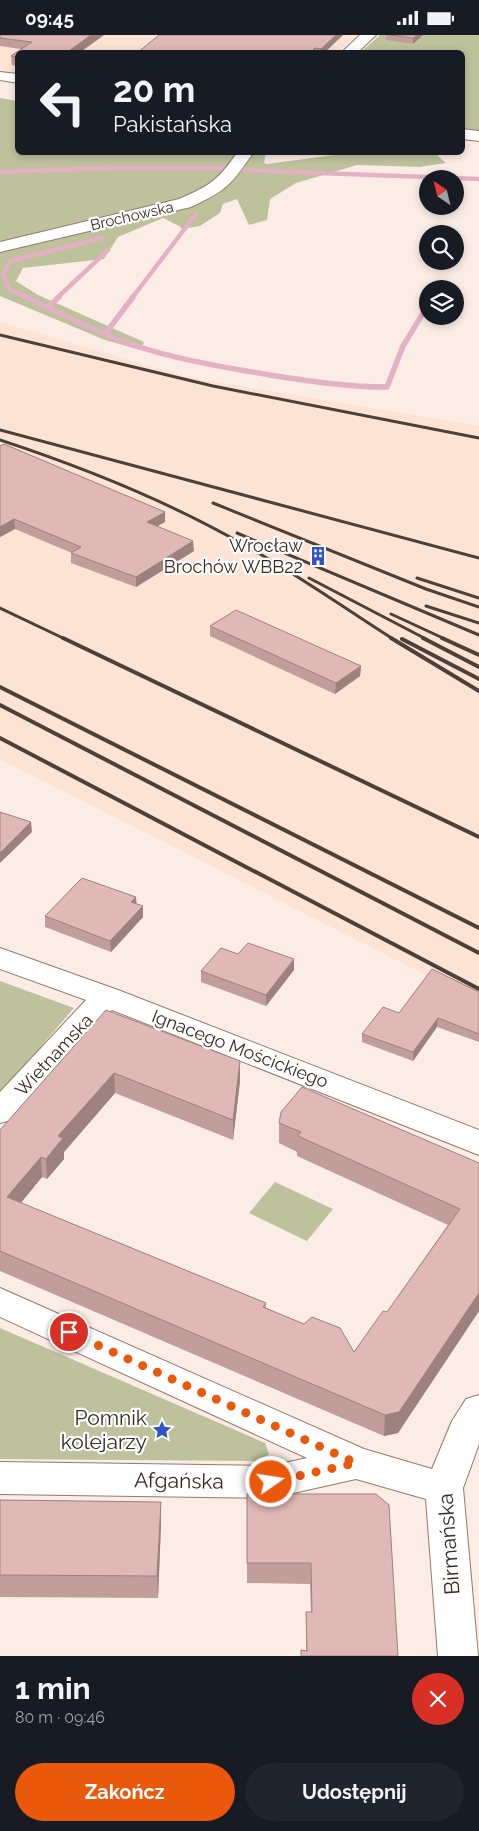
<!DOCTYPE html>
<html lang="pl">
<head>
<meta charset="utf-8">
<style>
  body { margin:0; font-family:Raleway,sans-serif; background:#20242c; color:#f1f3f6; height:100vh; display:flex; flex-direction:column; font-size:19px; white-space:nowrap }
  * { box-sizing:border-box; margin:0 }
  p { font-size:16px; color:#9ea1a6 }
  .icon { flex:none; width:28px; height:28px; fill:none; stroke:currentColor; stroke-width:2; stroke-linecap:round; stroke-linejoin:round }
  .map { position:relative; height:1621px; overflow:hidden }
  .drawer { display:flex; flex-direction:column; background:#171b24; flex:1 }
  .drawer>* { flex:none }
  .hud { position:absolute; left:15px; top:15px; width:450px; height:105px; border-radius:8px; box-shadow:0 2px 8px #0003; background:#171b24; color:#f1f3f6; overflow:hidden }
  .needle { width:32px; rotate:325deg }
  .buttons { position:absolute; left:419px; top:135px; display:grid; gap:10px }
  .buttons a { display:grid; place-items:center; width:45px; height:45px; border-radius:50%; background:#171b24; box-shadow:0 2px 8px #0003; font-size:25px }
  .pin { position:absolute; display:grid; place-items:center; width:42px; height:42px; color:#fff; margin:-21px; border:2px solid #fff; border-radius:50%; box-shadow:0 1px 5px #0007 }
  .me { position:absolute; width:55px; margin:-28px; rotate:77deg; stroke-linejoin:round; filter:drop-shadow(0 0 4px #0008) }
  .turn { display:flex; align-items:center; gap:18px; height:105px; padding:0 15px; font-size:22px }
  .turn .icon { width:65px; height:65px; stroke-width:2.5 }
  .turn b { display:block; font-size:35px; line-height:42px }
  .round { display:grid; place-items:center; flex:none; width:52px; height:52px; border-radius:26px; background:#20242c }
  .head { display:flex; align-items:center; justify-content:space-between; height:85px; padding:0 15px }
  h1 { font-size:30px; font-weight:700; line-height:38px }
  .action { display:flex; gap:10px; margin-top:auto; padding:10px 15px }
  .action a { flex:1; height:58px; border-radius:30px; background:#ea580c; color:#fff; font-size:20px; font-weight:700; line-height:58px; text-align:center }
  .action a+a { background:#20242c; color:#f1f3f6 }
  .status { display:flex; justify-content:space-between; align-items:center; height:35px; padding:0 25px; background:#171b24; direction:ltr }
  .status svg { height:14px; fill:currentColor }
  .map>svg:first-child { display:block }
  .built { fill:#fce3d4 }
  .green { fill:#bdc19c }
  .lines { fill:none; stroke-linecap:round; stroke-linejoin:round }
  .stream-far1 { stroke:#e4b1c4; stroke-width:4.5 }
  .stream { stroke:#e4b1c4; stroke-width:5.5 }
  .minor-casing { stroke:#967966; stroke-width:2 }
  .minor { fill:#fff; fill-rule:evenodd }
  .rail-far1 { stroke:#4d4039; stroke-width:3 }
  .rail { stroke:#4d4039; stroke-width:4 }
  .wall { fill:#c19e9c }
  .shaded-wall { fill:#9d817f }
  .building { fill:#e0b8b5; stroke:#9d817f }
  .route { stroke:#ea580c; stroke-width:9; stroke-dasharray:0 16.2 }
  .labels { text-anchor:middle; stroke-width:4.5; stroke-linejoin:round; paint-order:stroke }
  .far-street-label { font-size:15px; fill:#382b24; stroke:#fefefe }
  .poi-label { font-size:18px; fill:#382b24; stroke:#fefefe; text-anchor:end }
  .street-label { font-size:18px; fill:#382b24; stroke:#fefefe }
  .near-poi-label { font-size:21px; fill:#382b24; stroke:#fefefe; text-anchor:end }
  .near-street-label { font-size:21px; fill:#382b24; stroke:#fefefe }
</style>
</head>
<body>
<div class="status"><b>09:45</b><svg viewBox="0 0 49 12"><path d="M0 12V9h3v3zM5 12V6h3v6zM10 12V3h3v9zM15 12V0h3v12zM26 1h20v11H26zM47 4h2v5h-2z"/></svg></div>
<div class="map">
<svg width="479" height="1621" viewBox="0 0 479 1621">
  <rect width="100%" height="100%" fill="#fbede5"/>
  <path class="built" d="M0 0H346L355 1 336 18H18L17 40 0 38Z
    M0 287 187 342 479 391V967L0 724Z"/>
  <path class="green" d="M380 0H479V99L463 97 462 18H360Z
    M0 63 17 66 18 118H240L209 152 183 165 0 207Z
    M250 118H266L264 128 267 129 349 118H427L436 119 446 128 420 132 357 130 296 148 270 164 267 185 249 190 237 164 223 169 220 178 200 191 182 194 179 191 163 183 118 202 104 224 23 233 16 246 38 260 144 307 141 315 105 305 0 261V215L169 177 243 126Z
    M0 946 74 973 0 1059Z
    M275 1147 333 1174 307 1206 249 1178Z
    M0 1293 265 1408 269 1419 260 1426 0 1424Z"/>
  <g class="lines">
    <path class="stream-far1" d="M243 135 479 144
      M0 137 110 133H226
      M28 263 9 254 3 239 10 226 102 203
      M57 263 108 215
      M132 263 196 179"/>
    <path class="stream" d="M26 262C61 279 96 297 133 310 178 325 224 332 270 340 309 346 347 352 387 352L403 311 428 270
      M47 273 59 262
      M105 299 133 262"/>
    <g class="minor-casing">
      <path id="minor" d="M360 0H376L357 18H341Z
        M0 37 18 39V48L0 45Z
        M462 94 479 96V106L462 104Z
        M237 118H253C231 150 227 155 191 172L0 217V207L179 164C211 150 217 146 237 118Z
        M0 913 118 955 479 1095V1120L112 975 11 1085 0 1088V1057L86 965 0 934Z
        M0 1253 364 1414 432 1434 452 1386 466 1364 479 1360V1409L463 1453 478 1621H438L426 1464 356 1444 271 1463 0 1459V1427L271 1431 307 1423 0 1282Z"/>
    </g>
    <use href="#minor" class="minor"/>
    <path class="rail-far1" d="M0 300 213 351 479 403
      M0 395 479 523
      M0 405C85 433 168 466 246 511 297 539 344 573 393 604
      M213 468 426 554 479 572
      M237 498 479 600
      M309 543 426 604
      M417 543 479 563
      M426 571 479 588
      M0 573 65 604
      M391 579 445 604"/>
    <path class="rail" d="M63 603 479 802
      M391 603 479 656
      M423 603 479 632
      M442 603 479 620
      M402 604 479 644
      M0 652 479 893
      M0 670 479 918
      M0 703 479 954"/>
  </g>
  <path class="wall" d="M0 0H104L79 18H18V31L12 30 11 21 21 14 0 11Z
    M343 0 324 18H137Z
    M386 0H392H390H423L413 9 386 5Z
    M0 411 165 487 157 491 194 516 136 552 71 528V518H72L15 494 0 502Z
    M210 591 361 631 360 641 335 659 210 601Z
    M136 862V869L143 871V882L111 917 45 892V881Z
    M294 935 266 971 201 947V936Z
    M479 957V1007L437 992 413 1026 362 1007V999L399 978Z
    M106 975 240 1046 233 1105 115 1058 64 1117V1124L47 1144 42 1142 21 1168 266 1268V1273L354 1317 387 1277 448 1190 297 1121V1117L279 1108V1088L479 1128V1276L398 1398 384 1401 0 1236V1095Z
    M247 1459 398 1621H301V1615L306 1616V1577H311L310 1549 247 1548Z
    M0 1465 161 1467V1489L158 1563 0 1562Z"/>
  <path class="shaded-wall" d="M91 0H104L79 18H66Z
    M336 0H343L324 18H320L321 14Z
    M417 0H423L413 9V3Z
    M315 13V18H310Z
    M165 477V487L147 497V487Z
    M14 484 15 494 0 502V492Z
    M193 506 194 516 136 552V542Z
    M361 631 360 641 335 659 336 648Z
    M31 787 32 797 0 828V818Z
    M136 862 137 873 131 867Z
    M143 871V882L111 917 110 906Z
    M294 924V935L266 971V960Z
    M438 983 437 992 413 1026V1017Z
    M240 1026V1046L233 1105V1085Z
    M114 1038 115 1058 64 1117V1124L47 1144 46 1124 58 1101Z
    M41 1122 42 1142 9 1182 7 1162Z
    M479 1258V1276L398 1398 384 1401 385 1380Z
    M161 1467V1489L158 1563 157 1541Z"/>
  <path class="building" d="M0 0H91L66 18H18V22L11 21 32 7 0 3Z
    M159 0H336L321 14 315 13 310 18H137Z
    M390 0H417L413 3Z
    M4 409 165 477 147 487 193 506 136 542 71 518 81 512 14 484 0 492V411Z
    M236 575 361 631 336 648 210 591Z
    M0 777 31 787 0 818Z
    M82 843 136 862 131 867 143 871 110 906 45 881Z
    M248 908 294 924 266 960 201 936 221 913 238 919Z
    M432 934 479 957V999L438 983 413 1017 362 999 383 972 399 978Z
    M106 975 240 1026 233 1085 114 1038 58 1101 63 1103 46 1124 41 1122 7 1162 266 1268 263 1272 304 1289 312 1282 340 1293 354 1317 383 1276 387 1277 460 1174 298 1101 301 1097 279 1088 281 1077 302 1052 479 1128V1258L399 1377 385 1380 0 1216V1095Z
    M247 1459H376L389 1470 398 1621H301V1615L307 1616 306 1577H312L311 1528H247Z
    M0 1465 161 1467 157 1541 0 1540Z"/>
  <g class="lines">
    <path class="route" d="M69 1297 356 1428 271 1447"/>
  </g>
  <defs>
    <g id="building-bare" transform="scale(1.5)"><path d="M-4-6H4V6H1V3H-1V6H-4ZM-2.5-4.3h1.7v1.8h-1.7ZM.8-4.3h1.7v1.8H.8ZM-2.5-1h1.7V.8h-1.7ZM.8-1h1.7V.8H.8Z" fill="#3054c5" stroke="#fefefe" stroke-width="2.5" paint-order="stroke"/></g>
    <g id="sight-bare" transform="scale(1.5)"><path d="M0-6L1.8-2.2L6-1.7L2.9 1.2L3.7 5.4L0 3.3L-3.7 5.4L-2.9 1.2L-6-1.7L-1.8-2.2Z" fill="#3054c5" stroke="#fefefe" stroke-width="2.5" paint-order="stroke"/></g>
  </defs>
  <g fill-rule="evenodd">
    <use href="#building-bare" x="318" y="521"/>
    <use href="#sight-bare" x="162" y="1395"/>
  </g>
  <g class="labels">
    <g class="far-street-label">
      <text transform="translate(132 181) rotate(-13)" y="5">Brochowska</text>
    </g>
    <g class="poi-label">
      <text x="303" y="517">Wrocław<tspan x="303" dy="21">Brochów WBB22</tspan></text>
    </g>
    <g class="street-label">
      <text transform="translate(240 1014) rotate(21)" y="6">Ignacego Mościckiego</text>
      <text transform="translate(54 1020) rotate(-47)" y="6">Wietnamska</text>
    </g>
    <g class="near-poi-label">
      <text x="147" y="1390">Pomnik<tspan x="147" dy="24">kolejarzy</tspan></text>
    </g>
    <g class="near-street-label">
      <text transform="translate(179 1446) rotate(1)" y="7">Afgańska</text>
      <text transform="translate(449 1509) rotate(-94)" y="7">Birmańska</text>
    </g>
  </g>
</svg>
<div class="buttons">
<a><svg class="needle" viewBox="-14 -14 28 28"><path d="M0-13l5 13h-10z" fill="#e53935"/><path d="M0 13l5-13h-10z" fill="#9ea1a6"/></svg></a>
<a><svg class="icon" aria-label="search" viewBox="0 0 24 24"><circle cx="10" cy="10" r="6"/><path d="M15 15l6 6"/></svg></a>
<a><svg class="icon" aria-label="layers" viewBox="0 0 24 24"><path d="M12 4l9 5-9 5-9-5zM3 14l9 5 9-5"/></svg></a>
</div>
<div class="pin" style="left:69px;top:1297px;background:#d93025"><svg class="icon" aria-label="arrive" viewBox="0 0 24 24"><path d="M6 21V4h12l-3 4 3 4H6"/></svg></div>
<svg class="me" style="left:271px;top:1447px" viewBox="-20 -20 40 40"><circle r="17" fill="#ea580c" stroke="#fff" stroke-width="3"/><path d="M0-11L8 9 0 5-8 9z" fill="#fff"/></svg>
<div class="hud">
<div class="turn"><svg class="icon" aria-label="left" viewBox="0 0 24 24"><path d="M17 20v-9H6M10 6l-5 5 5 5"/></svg><div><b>20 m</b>Pakistańska</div></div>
</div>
</div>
<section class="drawer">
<div class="head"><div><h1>1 min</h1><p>80 m · 09:46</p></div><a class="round" style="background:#d93025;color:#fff"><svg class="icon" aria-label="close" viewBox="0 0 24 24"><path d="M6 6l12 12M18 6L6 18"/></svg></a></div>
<div class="action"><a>Zakończ</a><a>Udostępnij</a></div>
</section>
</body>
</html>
